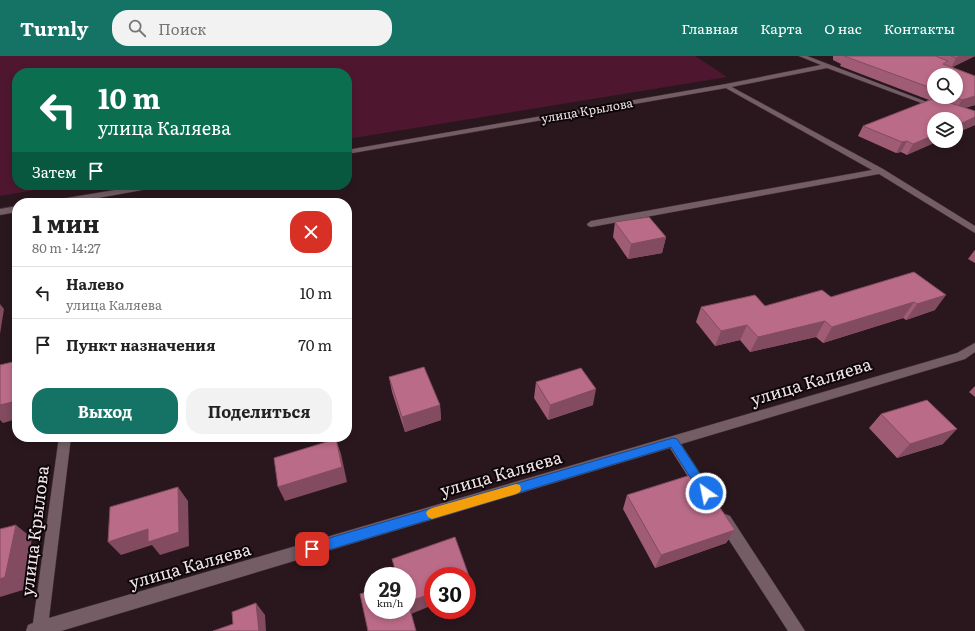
<!DOCTYPE html>
<html lang="ru">
<head>
<meta charset="utf-8">
<style>
  body { margin:0; font-family:Literata,serif; background:#f2f2f2; color:#222; height:100vh; display:flex; flex-direction:column; font-size:15px; white-space:nowrap }
  * { box-sizing:border-box; margin:0 }
  p { font-size:13px; color:#767676 }
  .icon { flex:none; width:22px; height:22px; fill:none; stroke:currentColor; stroke-width:2; stroke-linecap:round; stroke-linejoin:round }
  .map { position:relative; flex:1; overflow:hidden }
  .details { position:absolute; left:12px; top:142px; width:340px; height:244px; display:flex; flex-direction:column; background:#fff; border-radius:16px; box-shadow:0 2px 6px #0003 }
  .details>* { flex:none }
  .top-card { position:absolute; left:12px; top:12px; width:340px; height:122px; border-radius:16px; box-shadow:0 2px 6px #0003; background:#0b6e4f; color:#fff; overflow:hidden }
  .tools { position:absolute; left:927px; top:12px; display:grid; gap:8px }
  .tools a { display:grid; place-items:center; width:36px; height:36px; border-radius:50%; background:#fff; box-shadow:0 2px 6px #0003; font-size:20px }
  .speed { position:absolute; left:364px; top:511px; display:flex; gap:8px; font-size:20px; font-weight:700; text-align:center }
  .speed>* { display:grid; place-content:center; width:52px; height:52px; border-radius:50%; background:#fff; box-shadow:0 2px 6px #0003; line-height:1 }
  .speed small { font-size:10px; font-weight:400 }
  .speed .limit { border:6px solid #d22; background:#fff; color:#111 }
  .pin { position:absolute; display:grid; place-items:center; width:34px; height:34px; color:#fff; margin:-17px; border-radius:8px; box-shadow:0 2px 6px #0006 }
  .me { position:absolute; width:44px; margin:-22px; rotate:327deg; stroke-linejoin:round; filter:drop-shadow(0 0 3px #0008) }
  .turn { display:flex; align-items:center; gap:14px; height:84px; padding:0 20px; font-size:18px }
  .turn .icon { width:52px; height:52px; stroke-width:2.5 }
  .turn b { display:block; font-size:28px; line-height:34px }
  .then { display:flex; align-items:center; height:38px; padding:0 20px; background:#0003; gap:8px; font-size:15px }
  .round { display:grid; place-items:center; flex:none; width:42px; height:42px; border-radius:16px; background:#f2f2f2 }
  .overview { display:flex; align-items:center; justify-content:space-between; height:68px; padding:0 20px }
  h1 { font-size:24px; font-weight:700; line-height:30px }
  .action { display:flex; gap:8px; margin-top:auto; padding:8px 20px }
  .action a { flex:1; height:46px; border-radius:16px; background:#147365; color:#fff; font-size:16px; font-weight:700; line-height:46px; text-align:center }
  .action a+a { background:#f2f2f2; color:#222 }
  ul { padding:0; list-style:none }
  li { display:flex; align-items:center; gap:12px; height:52px; padding:0 20px; border-top:1px solid #e0e0e0 }
  li div { flex:1 }
  li b { display:block; font-size:15px }
  li em { font-style:normal }
  header { display:flex; align-items:center; gap:24px; box-sizing:border-box; height:56px; padding:0 20px; background:#147365; color:#fff }
  header strong { font-size:19px }
  nav { display:flex; gap:22px; margin-inline-start:auto; font-size:14px }
  .search { width:280px; height:36px; background:#f2f2f2; display:flex; align-items:center; gap:10px; box-sizing:border-box; padding:0 14px; border-radius:16px; color:#767676; font-size:15px }
  .map>svg:first-child { display:block }
  .green { fill:#4f172f }
  .lines { fill:none; stroke-linecap:round; stroke-linejoin:round }
  .service-casing { stroke:#433439; stroke-width:1 }
  .minor-casing { stroke:#433439; stroke-width:1 }
  .service { fill:#755d65; fill-rule:evenodd }
  .minor { fill:#755d65; fill-rule:evenodd }
  .wall { fill:#a05c75; fill-rule:evenodd }
  .shaded-wall { fill:#824b5f }
  .building { fill:#ba6b88; stroke:#824b5f }
  .route { fill:#1a73e8; stroke:#114b97 }
  .slow { fill:#f59e0b }
  .labels { text-anchor:middle; stroke-width:4; stroke-linejoin:round; paint-order:stroke }
  .far-street-label { font-size:12px; fill:#f1e4e8; stroke:#0d0608 }
  .near-street-label { font-size:17px; fill:#f1e4e8; stroke:#0d0608 }
</style>
</head>
<body>
<header>
<strong>Turnly</strong>
<div class="search"><svg class="icon" aria-label="search" viewBox="0 0 24 24"><circle cx="10" cy="10" r="6"/><path d="M15 15l6 6"/></svg>Поиск</div>
<nav><a>Главная</a><a>Карта</a><a>О нас</a><a>Контакты</a></nav>
</header>
<div class="map">
<svg width="975" height="575" viewBox="0 0 975 575">
  <rect width="100%" height="100%" fill="#2a171e"/>
  <path class="green" d="M0 0H695L727 21 347 83V17H17V129H65L0 140Z"/>
  <g class="lines">
    <g class="service-casing">
      <path id="service" d="M724 29H728L883 113 975 170V177L879 118 591 171 588 170 587 168 591 165 872 114 724 31Z"/>
    </g>
    <g class="minor-casing">
      <path id="minor" d="M799 0H807L940 51 935 52 827 12 726 32 347 98V94L726 28 821 9Z
        M145 129H163L159 131 70 147H51L55 144Z
        M17 150V156L0 159V153Z
        M975 287V296L965 303 681 388 709 431 707 435 702 437 697 435 670 392 61 575H26L28 569 33 567 59 381H71L49 562 957 297Z
        M725 458 730 460 805 575H788L720 470 718 465 720 460Z"/>
    </g>
    <use href="#service" class="service"/>
    <use href="#minor" class="minor"/>
  </g>
  <path class="wall" d="M833 0H975L952 11 975 20V49L965 52 975 69 956 77V63L907 99 901 96 896 97 858 80 863 70 929 44 840 10 841 8 833 4ZM934 19 956 41H934Z
    M615 166 666 181 662 197 628 203 613 181Z
    M975 194V207L968 203 974 195Z
    M914 216 935 254 906 264 903 262 823 287 816 281 750 296 740 284 715 290 696 266 701 251 765 250 831 241Z
    M389 321 440 349 441 364 405 376 392 336Z
    M536 326 593 349 548 364 534 342Z
    M975 330V341L969 336Z
    M881 358 943 388 897 402 869 372Z
    M627 439 735 474 726 487 655 512 623 453Z"/>
  <path class="shaded-wall" d="M960 0H975L951 12 956 2Z
    M975 40V49L956 54 962 44Z
    M975 61V69L956 77V70Z
    M934 79V85H939L907 99 913 88Z
    M907 85 901 96 896 97 902 86Z
    M666 181 662 197 628 203 631 188Z
    M946 239 935 254 906 264 917 248Z
    M914 246 903 262 823 287 832 271Z
    M0 248 4 253 0 278Z
    M825 265 816 281 750 296 758 281Z
    M747 269 740 284 715 290 721 275Z
    M596 333 593 349 548 364 550 349Z
    M17 345V363L3 367 0 364V349Z
    M440 349 441 364 405 376 402 361Z
    M957 373 943 388 897 402 910 388Z
    M336 383 341 398 347 426 285 445 278 431Z
    M178 431 188 445 189 490 160 499 152 489 121 499 108 486 148 473Z
    M16 469 32 482 23 534 0 541V523Z
    M735 474 726 487 655 512 661 499Z
    M470 523 471 535 467 537V524Z
    M433 537V549L411 558 408 546Z
    M256 547 265 559 266 575H259Z"/>
  <path class="building" d="M844 0H935L948 5 943 8 975 20V40L962 44 955 41H956V19H934V33Z
    M951 0H960L956 2Z
    M935 42 975 55V61L956 70V63H934V79L913 88 907 85 902 86 863 70Z
    M649 161 666 181 631 188 615 166Z
    M914 216 946 239 917 248 914 246 832 271 825 265 758 281 747 269 721 275 701 251 755 239 765 250 822 234 831 241Z
    M17 305V345L0 349V309Z
    M424 311 440 349 402 361 389 321Z
    M581 312 596 333 550 349 536 326Z
    M927 344 957 373 910 388 881 358Z
    M336 383 342 411 278 431 274 402Z
    M697 417 735 474 661 499 627 439Z
    M178 431 179 476 148 486V473L108 486 110 451Z
    M16 469 5 521 0 523V473Z
    M455 481 470 523 467 524V520H433V537L408 546 416 575H368L360 538 373 534V554H407V520H397L392 503Z
    M256 547 259 575H213L233 568 232 556Z"/>
  <path class="route" d="M673 382 677 383 710 433 712 437 710 440 706 442 702 440 671 391 312 499 307 497 306 493 307 489 312 487Z"/>
  <path class="slow" d="M516 428 520 429 521 433 520 436 516 438 432 463 428 461 426 457 428 454 432 452Z"/>
  <g class="labels">
    <g class="far-street-label">
      <text transform="translate(587 55) rotate(-10)" y="4">улица Крылова</text>
    </g>
    <g class="near-street-label">
      <text transform="translate(811 326) rotate(-17)" y="6">улица Каляева</text>
      <text transform="translate(501 418) rotate(-16)" y="6">улица Каляева</text>
      <text transform="translate(35 475) rotate(-83)" y="6">улица Крылова</text>
      <text transform="translate(190 510) rotate(-16)" y="6">улица Каляева</text>
    </g>
  </g>
</svg>
<div class="tools">
<a><svg class="icon" aria-label="search" viewBox="0 0 24 24"><circle cx="10" cy="10" r="6"/><path d="M15 15l6 6"/></svg></a>
<a><svg class="icon" aria-label="layers" viewBox="0 0 24 24"><path d="M12 4l9 5-9 5-9-5zM3 14l9 5 9-5"/></svg></a>
</div>
<div class="speed"><div>29<small>km/h</small></div><div class="limit">30</div></div>
<div class="pin" style="left:312px;top:493px;background:#d93025"><svg class="icon" aria-label="arrive" viewBox="0 0 24 24"><path d="M6 21V4h12l-3 4 3 4H6"/></svg></div>
<svg class="me" style="left:706px;top:437px" viewBox="-20 -20 40 40"><circle r="17" fill="#1a73e8" stroke="#fff" stroke-width="3"/><path d="M0-11L8 9 0 5-8 9z" fill="#fff"/></svg>
<div class="top-card">
<div class="turn"><svg class="icon" aria-label="left" viewBox="0 0 24 24"><path d="M17 20v-9H6M10 6l-5 5 5 5"/></svg><div><b>10 m</b>улица Каляева</div></div>
<div class="then">Затем<svg class="icon" aria-label="arrive" viewBox="0 0 24 24"><path d="M6 21V4h12l-3 4 3 4H6"/></svg></div>
</div>
<section class="details">
<div class="overview"><div><h1>1 мин</h1><p>80 m · 14:27</p></div><a class="round" style="background:#d93025;color:#fff"><svg class="icon" aria-label="close" viewBox="0 0 24 24"><path d="M6 6l12 12M18 6L6 18"/></svg></a></div>
<ul>
<li><svg class="icon" aria-label="left" viewBox="0 0 24 24"><path d="M17 20v-9H6M10 6l-5 5 5 5"/></svg><div><b>Налево</b><p>улица Каляева</p></div><em>10 m</em></li>
<li><svg class="icon" aria-label="arrive" viewBox="0 0 24 24"><path d="M6 21V4h12l-3 4 3 4H6"/></svg><div><b>Пункт назначения</b></div><em>70 m</em></li>
</ul>
<div class="action"><a>Выход</a><a>Поделиться</a></div>
</section>
</div>
</body>
</html>
